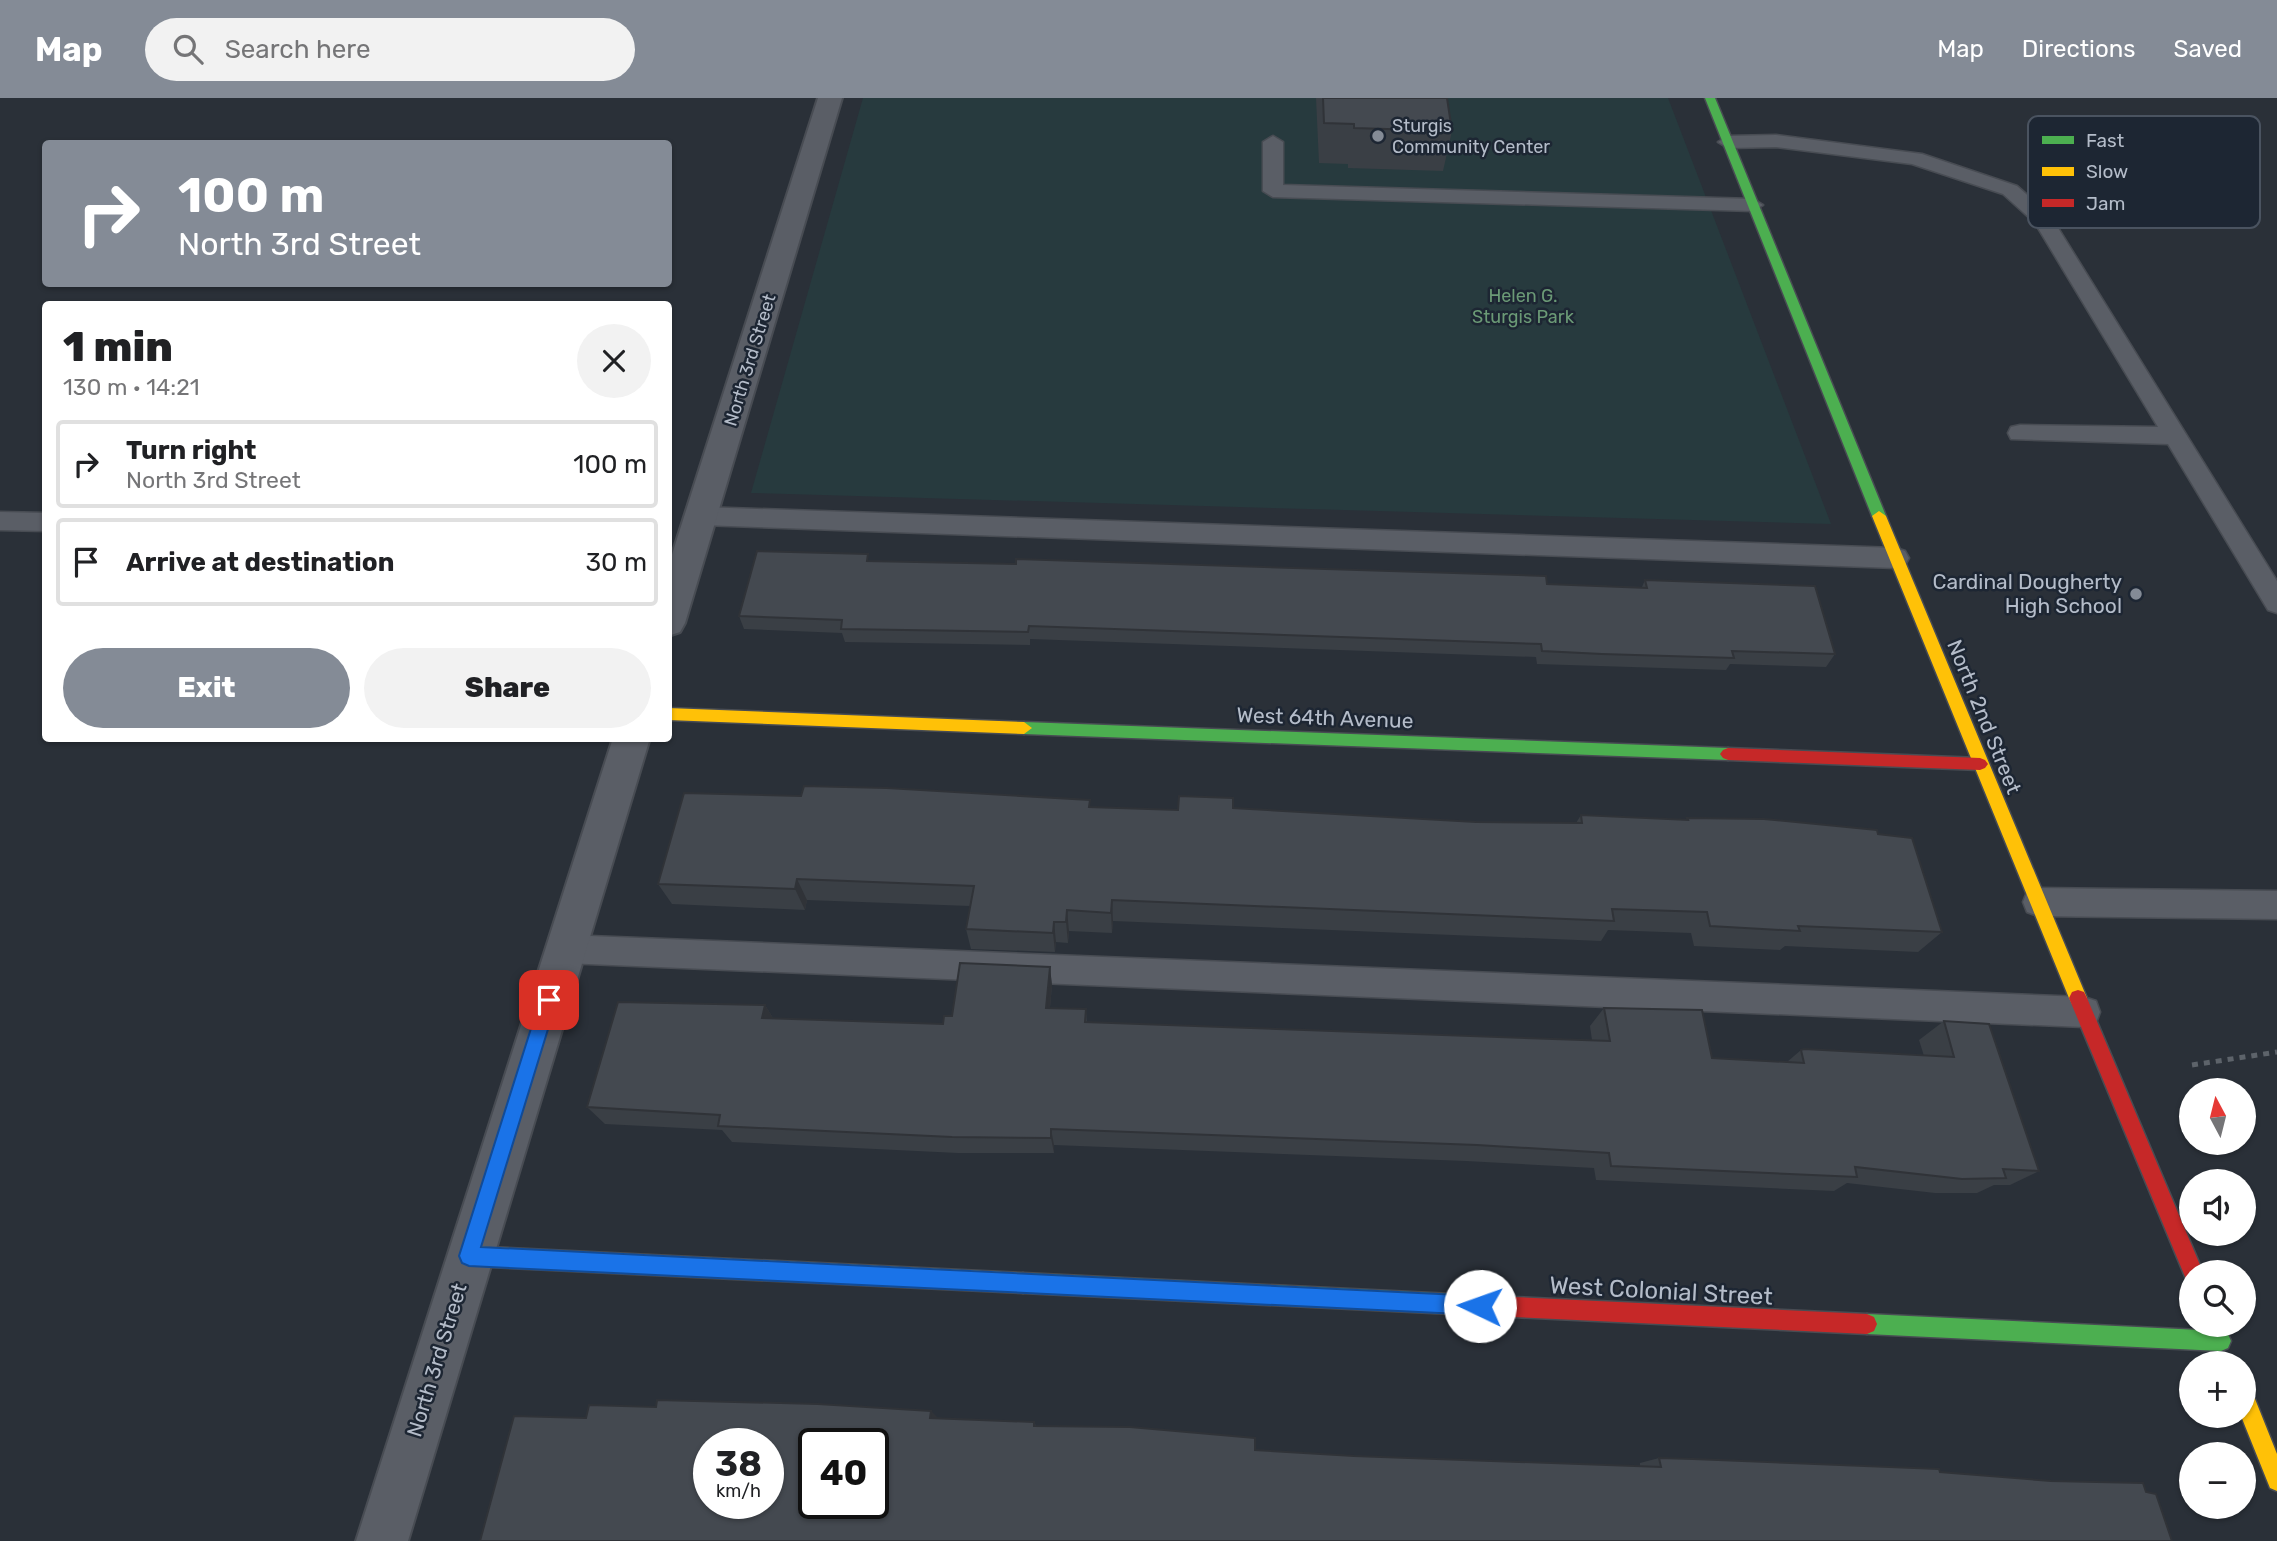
<!DOCTYPE html>
<html lang="en">
<head>
<meta charset="utf-8">
<style>
  body { margin:0; font-family:Rubik,sans-serif; background:#f2f2f2; color:#202124; height:100vh; display:flex; flex-direction:column; font-size:26px; white-space:nowrap }
  * { box-sizing:border-box; margin:0 }
  p { font-size:23px; color:#757577 }
  .icon { flex:none; width:38px; height:38px; fill:none; stroke:currentColor; stroke-width:2; stroke-linecap:round; stroke-linejoin:round }
  .map { position:relative; flex:1; overflow:hidden }
  .details { position:absolute; left:42px; top:203px; width:630px; height:441px; display:flex; flex-direction:column; background:#fff; border-radius:7px; box-shadow:0 2px 5px #0004 }
  .details>* { flex:none }
  .hud { position:absolute; left:42px; top:42px; width:630px; height:147px; border-radius:7px; box-shadow:0 2px 5px #0004; background:#848b96; color:#fff; overflow:hidden }
  .needle { width:46px; rotate:353deg }
  .fabs { position:absolute; left:2179px; top:980px; display:grid; gap:14px }
  .fabs a { display:grid; place-items:center; width:77px; height:77px; border-radius:50%; background:#fff; box-shadow:0 2px 5px #0004; font-size:35px }
  .speed { position:absolute; left:693px; top:1330px; display:flex; gap:14px; font-size:35px; font-weight:700; text-align:center }
  .speed>* { display:grid; place-content:center; width:91px; height:91px; border-radius:50%; background:#fff; box-shadow:0 2px 5px #0004; line-height:1 }
  .speed small { font-size:18px; font-weight:400 }
  .speed .limit { border:4px solid #111; border-radius:10px; background:#fff; color:#111 }
  .pin { position:absolute; display:grid; place-items:center; width:60px; height:60px; color:#fff; margin:-30px; border-radius:14px; box-shadow:0 4px 10px #0006 }
  .me { position:absolute; width:77px; margin:-38px; rotate:273deg; stroke-linejoin:round; filter:drop-shadow(0 0 5px #0008) }
  .turn { display:flex; align-items:center; gap:24px; height:147px; padding:0 21px; font-size:32px }
  .turn .icon { width:91px; height:91px; stroke-width:2.5 }
  .turn b { display:block; font-size:49px; line-height:60px }
  .round { display:grid; place-items:center; flex:none; width:74px; height:74px; border-radius:37px; background:#f2f2f2 }
  .headline { display:flex; align-items:center; justify-content:space-between; height:119px; padding:0 21px }
  h1 { font-size:42px; font-weight:800; line-height:52px }
  .button { display:flex; gap:14px; margin-top:auto; padding:14px 21px }
  .button a { flex:1; height:80px; border-radius:42px; background:#848b96; color:#fff; font-size:28px; font-weight:800; line-height:80px; text-align:center }
  .button a+a { background:#f2f2f2; color:#202124 }
  ul { padding:0; list-style:none }
  li { display:flex; align-items:center; gap:21px; height:88px; margin:0 14px 10px; padding:0 7px; border:4px solid #e0e0e0; border-radius:7px }
  li div { flex:1 }
  li b { display:block; font-size:26px }
  li em { font-style:normal }
  header { display:flex; align-items:center; gap:42px; box-sizing:border-box; height:98px; padding:0 35px; background:#848b96; color:#fff }
  header strong { font-size:33px }
  nav { display:flex; gap:38px; margin-inline-start:auto; font-size:24px }
  .search { width:490px; height:63px; background:#f2f2f2; display:flex; align-items:center; gap:18px; box-sizing:border-box; padding:0 24px; border-radius:38px; color:#757577; font-size:26px }
  .map>svg:first-child { display:block }
  .green { fill:#273a3e }
  .lines { fill:none; stroke-linecap:round; stroke-linejoin:round }
  .lane-casing { stroke:#484c53; stroke-width:3 }
  .street-casing { stroke:#484c53; stroke-width:4 }
  .fast-casing { stroke:#484c53; stroke-width:3 }
  .slow-casing { stroke:#484c53; stroke-width:3 }
  .jam-casing { stroke:#484c53; stroke-width:3 }
  .path { stroke:#5d636a; stroke-width:5; stroke-dasharray:6 6; stroke-linecap:butt }
  .lane { fill:#5a5e66; fill-rule:evenodd }
  .street { fill:#5a5e66; fill-rule:evenodd }
  .fast { fill:#4caf50; fill-rule:evenodd }
  .slow { fill:#ffc107; fill-rule:evenodd }
  .jam { fill:#c62828; fill-rule:evenodd }
  .wall { fill:#3a3f45 }
  .shaded-wall { fill:#303338 }
  .building { fill:#444950; stroke:#303338; stroke-width:2; fill-rule:evenodd }
  .route { fill:#1a73e8; stroke:#114b97; stroke-width:2 }
  .poi-dot { fill:#848b96; stroke:#1d2633; stroke-width:2.5 }
  .labels { text-anchor:middle; stroke-width:5; stroke-linejoin:round; paint-order:stroke }
  .far-poi-label { font-size:18px; fill:#b4bcc9; stroke:#1d2633; text-anchor:start }
  .far-park-label { font-size:18px; fill:#6b9a76; stroke:#1d2633 }
  .far-street-label { font-size:18px; fill:#b4bcc9; stroke:#1d2633 }
  .poi-label { font-size:21px; fill:#b4bcc9; stroke:#1d2633; text-anchor:end }
  .street-label { font-size:21px; fill:#b4bcc9; stroke:#1d2633 }
  .near-street-label { font-size:24px; fill:#b4bcc9; stroke:#1d2633 }
  .key { fill:#1d2633; stroke:#4a5360; stroke-width:2 }
  .key-label { font-size:19px; fill:#b4bcc9 }
</style>
</head>
<body>
<header>
<strong>Map</strong>
<div class="search"><svg class="icon" aria-label="search" viewBox="0 0 24 24"><circle cx="10" cy="10" r="6"/><path d="M15 15l6 6"/></svg>Search here</div>
<nav><a>Map</a><a>Directions</a><a>Saved</a></nav>
</header>
<div class="map">
<svg width="2277" height="1443" viewBox="0 0 2277 1443">
  <rect width="100%" height="100%" fill="#2a3038"/>
  <path class="green" d="M863 0H1668L1831 426 751 395Z"/>
  <g class="lines">
    <g class="lane-casing">
      <path id="lane" d="M1776 37 1922 56 2017 88 2050 117 2277 483V515L2268 512 2168 346 2011 341 2008 335 2011 329 2020 327 2158 329 2035 125 2003 96 1912 66 1776 49 1728 50 1718 44 1728 38Z
        M1273 38 1283 44V87L1753 101 1763 107 1753 113 1273 99 1263 93V44Z
        M702 409 1896 450 1905 453 1909 460 1905 467 1896 470 702 427 693 424 689 418 693 412Z
        M0 414 46 415V433L0 432Z
        M2038 790 2277 793V821L2038 818 2027 814 2023 804 2027 794Z
        M565 837 2084 899 2096 903 2100 914 2096 925 2084 929 565 865 554 861 549 851 554 841Z"/>
    </g>
    <g class="street-casing">
      <path id="street" d="M818 0H842L685 525 680 534 668 538V469Z
        M613 640H650L408 1443H356Z"/>
    </g>
    <g class="fast-casing">
      <path id="fast" d="M1705 0H1715L1886 418 1884 421 1879 423 1872 418Z
        M1024 624 1728 650 1733 652 1736 656 1733 660 1728 662 1024 636 1016 630Z
        M1023 1175 1513 1199 1520 1202 1523 1209 1520 1216 1513 1219 1023 1195 1016 1192 1013 1185 1016 1178Z
        M1867 1216 2221 1233 2228 1236 2231 1243 2228 1250 2221 1253 1867 1236 1860 1233 1857 1226 1860 1219Z"/>
    </g>
    <g class="slow-casing">
      <path id="slow" d="M1879 413 1886 418 2087 900 2084 906 2078 908 2072 906 2069 900 1872 418Z
        M668 610 1024 624 1032 630 1024 636 668 622Z
        M469 1148 1023 1175 1030 1178 1033 1185 1030 1192 1023 1195 469 1168 462 1165 459 1158 462 1151Z
        M2244 1288 2251 1291 2277 1356V1393L2270 1390 2241 1318H2244Z"/>
    </g>
    <g class="jam-casing">
      <path id="jam" d="M1728 650 1980 660 1985 662 1988 666 1985 670 1980 672 1728 662 1723 660 1720 656 1723 652Z
        M2078 892 2084 894 2087 900 2203 1174H2191V1183L2186 1181 2069 900 2072 894Z
        M1513 1199 1867 1216 1874 1219 1877 1226 1874 1233 1867 1236 1513 1219 1506 1216 1503 1209 1506 1202Z"/>
    </g>
    <path class="path" d="M2192 967 2277 954"/>
    <use href="#lane" class="lane"/>
    <use href="#street" class="street"/>
    <use href="#fast" class="fast"/>
    <use href="#slow" class="slow"/>
    <use href="#jam" class="jam"/>
  </g>
  <path class="wall" d="M1316 0H1447L1452 33 1443 73 1348 70V66L1319 65Z
    M870 463 1642 489 1645 482 1835 556 1826 569 1730 566 1726 572 1537 566 1536 559 1030 541V547L845 544 842 535 744 531 739 518Z
    M1090 702V709L1178 712 1233 710 1476 724 1576 725 1581 717 1685 722 1687 720 1878 736 1942 834 1918 854 1785 848 1780 852 1694 848 1691 835 1608 832 1601 843 1113 823 1112 835 1069 833 1068 845 1056 844 1055 854 971 851 966 831 970 808 807 802 805 812 672 806 658 786Z
    M1050 869 1052 888 1050 910 1086 911 1087 924 1592 942 1590 928 1604 910 1712 960 1787 964 1801 952 1924 958 1919 942 1944 923 2039 1073 2010 1087H1994L1977 1095H1935L1847 1085 1834 1093 1596 1082 1594 1070 1466 1063 1054 1047V1055H958L732 1044 722 1032 605 1026 587 1009 765 907 773 920 943 926 952 918Z
    M656 1309 1034 1324 1036 1328 1255 1352 1354 1358 1640 1369V1365L1659 1360 1940 1374 2146 1394 2172 1443 586 1320Z"/>
  <path class="shaded-wall" d="M797 781 807 802 805 812 795 791Z
    M1112 802 1113 823 1112 835 1111 815Z
    M1067 812 1069 833 1068 845 1066 824Z
    M1054 824 1056 844 1055 854 1053 835Z
    M1050 869 1052 888 1048 929 1046 910Z
    M765 907 776 925 762 920Z
    M1051 1031 1054 1047V1055L1051 1040Z
    M931 1313 939 1321 930 1320Z"/>
  <path class="building" d="M1323 0H1447L1452 33 1354 30V26L1324 25Z
    M757 453 868 456 867 463 1016 466V461L1546 478 1547 486 1647 490 1645 482 1815 488 1835 556 1732 553 1734 560 1602 556 1542 553 1541 546 1029 528 1028 534 841 531 842 522 739 518Z
    M804 688 887 690 1090 702 1089 709 1178 712 1179 698 1233 700V710L1476 724 1582 725 1581 717 1688 722 1687 720 1764 721 1877 732 1878 736 1912 740 1942 834 1798 828 1800 833 1710 828 1707 814 1612 811 1614 823 1112 802 1111 815 1067 812 1066 824H1054L1053 835 966 831 974 788 797 781 795 791 658 786 684 695 801 698Z
    M960 865 1050 869 1046 910 1086 911 1085 924 1610 943 1604 910 1702 912 1712 960 1804 965 1801 952 1804 951 1954 959 1944 923 1989 926 2039 1073 2003 1071 2006 1080 1962 1081 1855 1069 1857 1079 1611 1068 1609 1055 1477 1047 1051 1031V1040L952 1039 718 1028 720 1017 587 1009 618 904 765 907 762 920 943 926 944 918H952Z
    M657 1302 818 1306 931 1313 930 1320 1034 1324V1328L1130 1329 1255 1340V1352L1354 1358 1661 1369 1659 1360 1693 1361 1939 1371 1940 1374 2051 1383 2143 1385 2146 1394 2156 1396 2172 1443H480L514 1318 586 1320 589 1307 656 1309ZM709 1346H768V1405H709ZM814 1346H873V1405H814Z"/>
  <path class="route" d="M549 894 557 902 481 1149 1480 1198 1487 1201 1490 1208 1487 1214 1480 1217 469 1168 462 1165 459 1158 540 902Z"/>
  <g class="poi-dot">
    <circle cx="1378" cy="38" r="7"/>
    <circle cx="2136" cy="496" r="7"/>
  </g>
  <g class="labels">
    <g class="far-poi-label">
      <text x="1392" y="34">Sturgis<tspan x="1392" dy="21">Community Center</tspan></text>
    </g>
    <g class="far-park-label">
      <text x="1523" y="204">Helen G.<tspan x="1523" dy="21">Sturgis Park</tspan></text>
    </g>
    <g class="far-street-label">
      <text transform="translate(750 262) rotate(-73)" y="6">North 3rd Street</text>
    </g>
    <g class="poi-label">
      <text x="2122" y="491">Cardinal Dougherty<tspan x="2122" dy="24">High School</tspan></text>
    </g>
    <g class="street-label">
      <text transform="translate(1984 619) rotate(68)" y="7">North 2nd Street</text>
      <text transform="translate(1325 620) rotate(2)" y="7">West 64th Avenue</text>
      <text transform="translate(437 1262) rotate(-73)" y="7">North 3rd Street</text>
    </g>
    <g class="near-street-label">
      <text transform="translate(1661 1193) rotate(3)" y="8">West Colonial Street</text>
    </g>
  </g>
  <rect x="2028" y="18" width="232" height="112" rx="10" class="key"/>
  <rect x="2042" y="38" width="32" height="8" fill="#4caf50"/>
  <rect x="2042" y="69" width="32" height="9" fill="#ffc107"/>
  <rect x="2042" y="101" width="32" height="8" fill="#c62828"/>
  <g class="key-label">
    <text x="2086" y="49">Fast</text>
    <text x="2086" y="80">Slow</text>
    <text x="2086" y="112">Jam</text>
  </g>
</svg>
<div class="fabs">
<a><svg class="needle" viewBox="-14 -14 28 28"><path d="M0-13l5 13h-10z" fill="#e53935"/><path d="M0 13l5-13h-10z" fill="#757577"/></svg></a>
<a><svg class="icon" aria-label="sound" viewBox="0 0 24 24"><path d="M4 9h4l5-4v14l-5-4H4zM17 9q2 3 0 6"/></svg></a>
<a><svg class="icon" aria-label="search" viewBox="0 0 24 24"><circle cx="10" cy="10" r="6"/><path d="M15 15l6 6"/></svg></a>
<a>+</a>
<a>−</a>
</div>
<div class="speed"><div>38<small>km/h</small></div><div class="limit">40</div></div>
<div class="pin" style="left:549px;top:902px;background:#d93025"><svg class="icon" aria-label="arrive" viewBox="0 0 24 24"><path d="M6 21V4h12l-3 4 3 4H6"/></svg></div>
<svg class="me" style="left:1480px;top:1208px" viewBox="-20 -20 40 40"><circle r="19" fill="#fff"/><path d="M0-13L10 11 0 6-10 11z" fill="#1a73e8"/></svg>
<div class="hud">
<div class="turn"><svg class="icon" aria-label="right" viewBox="0 0 24 24"><path d="M7 20v-9h11M14 6l5 5-5 5"/></svg><div><b>100 m</b>North 3rd Street</div></div>
</div>
<section class="details">
<div class="headline"><div><h1>1 min</h1><p>130 m · 14:21</p></div><a class="round"><svg class="icon" aria-label="close" viewBox="0 0 24 24"><path d="M6 6l12 12M18 6L6 18"/></svg></a></div>
<ul>
<li><svg class="icon" aria-label="right" viewBox="0 0 24 24"><path d="M7 20v-9h11M14 6l5 5-5 5"/></svg><div><b>Turn right</b><p>North 3rd Street</p></div><em>100 m</em></li>
<li><svg class="icon" aria-label="arrive" viewBox="0 0 24 24"><path d="M6 21V4h12l-3 4 3 4H6"/></svg><div><b>Arrive at destination</b></div><em>30 m</em></li>
</ul>
<div class="button"><a>Exit</a><a>Share</a></div>
</section>
</div>
</body>
</html>
